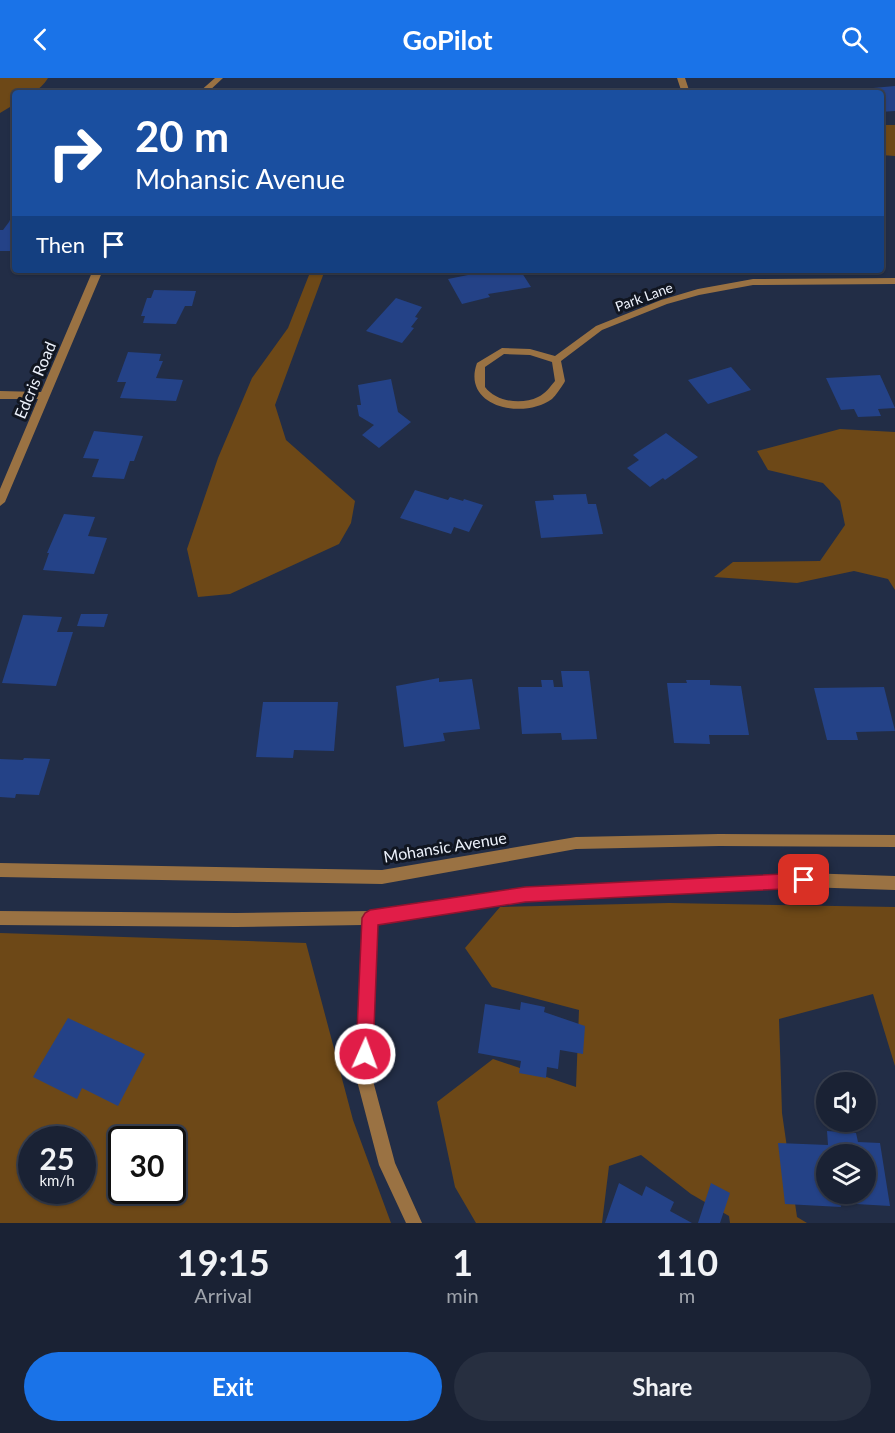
<!DOCTYPE html>
<html lang="en">
<head>
<meta charset="utf-8">
<style>
  body { margin:0; font-family:Lato,sans-serif; background:#272f40; color:#f1f3f6; height:100vh; display:flex; flex-direction:column; font-size:22px; white-space:nowrap }
  * { box-sizing:border-box; margin:0 }
  p { font-size:20px; color:#9fa4ac }
  .icon { flex:none; width:33px; height:33px; fill:none; stroke:currentColor; stroke-width:2; stroke-linecap:round; stroke-linejoin:round }
  .map { position:relative; height:1145px; overflow:hidden }
  .details { display:flex; flex-direction:column; background:#1a2234; flex:1 }
  .details>* { flex:none }
  .banner { position:absolute; left:12px; top:12px; width:872px; height:183px; border-radius:6px; box-shadow:0 2px 4px #0004,0 0 0 2px #383f4f; background:#1a4fa0; color:#fff; overflow:hidden }
  .buttons { position:absolute; left:816px; top:994px; display:grid; gap:12px }
  .buttons a { display:grid; place-items:center; width:60px; height:60px; border-radius:50%; background:#1a2234; box-shadow:0 2px 4px #0004,0 0 0 2px #383f4f; font-size:30px }
  .speed { position:absolute; left:18px; top:1048px; display:flex; gap:12px; font-size:30px; font-weight:700; text-align:center }
  .speed>* { display:grid; place-content:center; width:78px; height:78px; border-radius:50%; background:#1a2234; box-shadow:0 2px 4px #0004,0 0 0 2px #383f4f; line-height:1 }
  .speed small { font-size:15px; font-weight:400 }
  .speed .limit { border:3px solid #111; border-radius:9px; background:#fff; color:#111 }
  .pin { position:absolute; display:grid; place-items:center; width:51px; height:51px; color:#fff; margin:-26px; border-radius:12px; box-shadow:0 3px 9px #0006 }
  .me { position:absolute; width:66px; margin:-33px; rotate:2deg; stroke-linejoin:round; filter:drop-shadow(0 0 4px #0008) }
  .turn { display:flex; align-items:center; gap:21px; height:126px; padding:0 24px; font-size:27px }
  .turn .icon { width:78px; height:78px; stroke-width:2.5 }
  .turn b { display:block; font-size:42px; line-height:51px }
  .then { display:flex; align-items:center; height:57px; padding:0 24px; background:#0003; gap:12px; font-size:22px }
  .eta { display:flex; justify-content:space-evenly; align-items:center; height:102px; text-align:center }
  .eta b { font-size:36px; font-weight:700; line-height:42px }
  .cta { display:flex; gap:12px; margin-top:auto; padding:12px 24px }
  .cta a { flex:1; height:69px; border-radius:36px; background:#1a73e8; color:#fff; font-size:24px; font-weight:700; line-height:69px; text-align:center }
  .cta a+a { background:#272f40; color:#f1f3f6 }
  header { display:flex; justify-content:space-between; align-items:center; height:78px; padding:0 24px; background:#1a73e8; color:#fff; font-size:27px; font-weight:700 }
  .map>svg:first-child { display:block }
  .green { fill:#6d4817; fill-rule:evenodd }
  .building { fill:#244287 }
  .lines { fill:none; stroke-linecap:round; stroke-linejoin:round }
  .minor { fill:#9a7243; fill-rule:evenodd }
  .route { fill:#e11d48; stroke:#92132f; stroke-width:1.5 }
  .labels { text-anchor:middle; stroke-width:6; stroke-linejoin:round; paint-order:stroke }
  .far-street-label { font-size:14px; fill:#edf2fc; stroke:#111621 }
  .street-label { font-size:16px; fill:#edf2fc; stroke:#111621 }
</style>
</head>
<body>
<header><svg class="icon" aria-label="back" viewBox="0 0 24 24"><path d="M15 5l-7 7 7 7"/></svg>GoPilot<svg class="icon" aria-label="search" viewBox="0 0 24 24"><circle cx="10" cy="10" r="6"/><path d="M15 15l6 6"/></svg></header>
<div class="map">
<svg width="895" height="1145" viewBox="0 0 895 1145">
  <rect width="100%" height="100%" fill="#222d46"/>
  <path class="green" d="M0 0H48C39 14 32 15 15 15V26L0 35Z
    M881 47H895V78L881 77Z
    M311 192H325L275 327 286 362 355 423 351 445 339 466 230 516 198 519 187 471 218 380 252 300 288 250Z
    M840 351 895 354V512L888 501 854 493 797 505 714 499 733 484 820 483 845 447 840 423 823 405 768 392 757 373Z
    M669 825 895 829V988L873 916 779 941 782 1035 797 1139 807 1145H730L729 1138 691 1116 641 1077 609 1088 602 1145H476L455 1109 437 1024 493 981 576 1009 579 932 492 909 465 870 500 829Z
    M0 855 306 865 353 1042 391 1145H0ZM32 1062H82V1113H32ZM122 1062H172V1113H122Z"/>
  <path class="building" d="M895 8V33L880 34V15H865L862 11Z
    M740 10H774L775 12H794L795 15H742Z
    M15 131V173H0V152H3L9 144Z
    M493 192H511L514 197 522 195 531 209 488 216 490 219 462 226 448 201Z
    M154 212 196 213 192 228H185L176 246 143 245 145 238H141L147 220H151Z
    M396 220 422 229 415 239 418 240 411 249 414 250 402 265 366 253Z
    M128 274 161 276 159 283H163L156 300 183 302 176 323 120 320 126 304H117Z
    M731 289 751 312 708 326 688 302Z
    M880 297 895 330 878 331 881 338 858 339 854 331 841 332 826 300Z
    M391 301 398 334 411 344 379 370 362 357 374 347 359 338 357 327H361L358 307Z
    M94 353 143 358 134 383H130L124 401 92 399 99 381 83 380Z
    M666 355 698 379 665 402 663 400 650 409 627 390 639 382 633 377Z
    M415 412 448 422 450 419 463 423 464 421 483 427 469 454 454 449 451 456 400 440Z
    M586 416 588 426H596L603 456 541 460 535 423 554 422 553 417Z
    M64 436 95 439 88 458 107 460 94 496 43 492 49 475H47Z
    M81 536H108L104 549 77 548Z
    M23 537 62 539 57 554H73L56 608 2 605Z
    M561 593H589L597 661 562 662 561 655 522 656 518 609H542L541 602H553L554 609H563Z
    M439 600V604L472 601 480 651 443 655 445 663 404 669 396 608Z
    M686 602H710V607L741 608 749 657H709L710 666 674 665 667 605H687Z
    M884 609 895 653 856 654 858 662H827L814 610Z
    M263 624H338L334 673 294 672 293 680 256 679Z
    M24 680 50 681 39 717 16 716 15 720 0 719V681L23 682Z
    M521 924 545 929 544 934 585 948 583 976 560 972 558 991 547 989 546 1000 519 995 521 983 478 975 485 926 520 932Z
    M68 940 145 976 118 1028 82 1010 77 1021 33 999Z
    M827 1053 856 1055 858 1064 880 1065 890 1128 856 1126 854 1116H866V1077H826V1116H839L841 1129 785 1126 778 1065 828 1067Z
    M619 1105 642 1118 646 1108 674 1124 670 1133 692 1145H605Z
    M711 1105 730 1115 720 1145H698Z"/>
  <g class="lines">
    <path class="minor" d="M215 0H223L207 15H198Z
      M677 0H685L690 15H682Z
      M93 192H103L5 424 0 428V411L38 321H0V313L41 314Z
      M895 200V206L753 207 699 217 667 226 602 252 561 283 565 303 564 305C560 311 556 317 552 321 524 342 461 329 477 285L502 270 530 271 555 278 596 248 661 222 698 211 753 201ZM504 276 530 277 552 284 555 303C550 309 545 316 538 319 522 327 496 324 485 309V289Z
      M719 756 895 757V769L719 768 576 771 382 806 0 799V785L382 792 576 759Z
      M804 795 895 798V812L804 809 525 824 377 846 372 999 395 1085 422 1145H406L379 1087 356 999 363 847 236 849 0 847V833L236 835 370 833 525 810Z"/>
  </g>
  <path class="route" d="M804 795 809 797 812 802 809 808 804 810 525 824 378 847 373 976 371 982 365 985 359 982 356 976 362 840 365 835 370 832 525 809Z"/>
  <g class="labels">
    <g class="far-street-label">
      <text transform="translate(644 219) rotate(-20)" y="5">Park Lane</text>
    </g>
    <g class="street-label">
      <text transform="translate(35 302) rotate(-67)" y="6">Edcris Road</text>
      <text transform="translate(445 769) rotate(-9)" y="6">Mohansic Avenue</text>
    </g>
  </g>
</svg>
<div class="buttons">
<a><svg class="icon" aria-label="sound" viewBox="0 0 24 24"><path d="M4 9h4l5-4v14l-5-4H4zM17 9q2 3 0 6"/></svg></a>
<a><svg class="icon" aria-label="layers" viewBox="0 0 24 24"><path d="M12 4l9 5-9 5-9-5zM3 14l9 5 9-5"/></svg></a>
</div>
<div class="speed"><div>25<small>km/h</small></div><div class="limit">30</div></div>
<div class="pin" style="left:804px;top:802px;background:#d93025"><svg class="icon" aria-label="arrive" viewBox="0 0 24 24"><path d="M6 21V4h12l-3 4 3 4H6"/></svg></div>
<svg class="me" style="left:365px;top:976px" viewBox="-20 -20 40 40"><circle r="17" fill="#e11d48" stroke="#fff" stroke-width="3"/><path d="M0-11L8 9 0 5-8 9z" fill="#fff"/></svg>
<div class="banner">
<div class="turn"><svg class="icon" aria-label="right" viewBox="0 0 24 24"><path d="M7 20v-9h11M14 6l5 5-5 5"/></svg><div><b>20 m</b>Mohansic Avenue</div></div>
<div class="then">Then<svg class="icon" aria-label="arrive" viewBox="0 0 24 24"><path d="M6 21V4h12l-3 4 3 4H6"/></svg></div>
</div>
</div>
<section class="details">
<div class="eta">
<div><b>19:15</b><p>Arrival</p></div>
<div><b>1</b><p>min</p></div>
<div><b>110</b><p>m</p></div>
</div>
<div class="cta"><a>Exit</a><a>Share</a></div>
</section>
</body>
</html>
